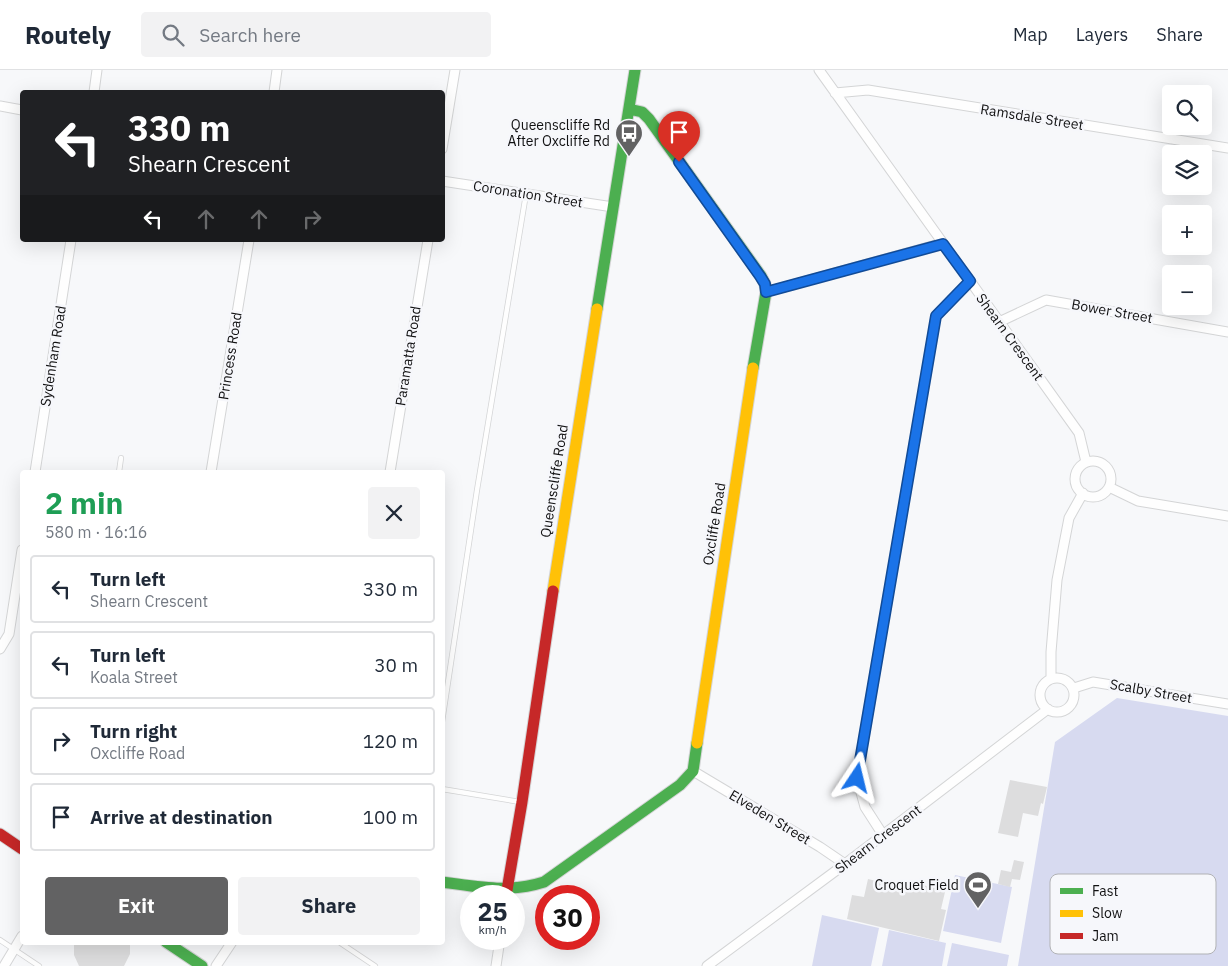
<!DOCTYPE html>
<html lang="en">
<head>
<meta charset="utf-8">
<style>
  body { margin:0; font-family:"IBM Plex Sans",sans-serif; background:#f2f2f3; color:#1f2937; height:100vh; display:flex; flex-direction:column; font-size:19px; white-space:nowrap }
  * { box-sizing:border-box; margin:0 }
  p { font-size:16px; color:#747a83 }
  .icon { flex:none; width:28px; height:28px; fill:none; stroke:currentColor; stroke-width:2; stroke-linecap:round; stroke-linejoin:round }
  .map { position:relative; flex:1; overflow:hidden }
  .sheet { position:absolute; left:20px; top:400px; width:425px; height:475px; display:flex; flex-direction:column; background:#fff; border-radius:5px; box-shadow:0 5px 20px #0002 }
  .sheet>* { flex:none }
  .top-card { position:absolute; left:20px; top:20px; width:425px; height:152px; border-radius:5px; box-shadow:0 5px 20px #0002; background:#202124; color:#fff; overflow:hidden }
  .buttons { position:absolute; left:1162px; top:15px; display:grid; gap:10px }
  .buttons a { display:grid; place-items:center; width:50px; height:50px; border-radius:5px; background:#fff; box-shadow:0 5px 20px #0002; font-size:25px }
  .speed { position:absolute; left:460px; top:815px; display:flex; gap:10px; font-size:25px; font-weight:700; text-align:center }
  .speed>* { display:grid; place-content:center; width:65px; height:65px; border-radius:50%; background:#fff; box-shadow:0 5px 20px #0002; line-height:1 }
  .speed small { font-size:12px; font-weight:400 }
  .speed .limit { border:8px solid #d22; background:#fff; color:#111 }
  .pin { position:absolute; display:grid; place-items:center; width:42px; height:42px; color:#fff; margin:-51px -21px; border-radius:50% 50% 50% 0; rotate:-45deg; box-shadow:0 0 5px #0007 }
  .pin .icon { rotate:45deg }
  .me { position:absolute; width:55px; margin:-28px; rotate:10deg; stroke-linejoin:round; filter:drop-shadow(0 0 4px #0008) }
  .turn { display:flex; align-items:center; gap:18px; height:105px; padding:0 25px; font-size:22px }
  .turn .icon { width:65px; height:65px; stroke-width:2.5 }
  .turn b { display:block; font-size:35px; line-height:42px }
  .lanes { display:flex; align-items:center; height:48px; padding:0 25px; background:#0003; justify-content:center; gap:25px; direction:ltr }
  .lanes .off { opacity:.35 }
  .round { display:grid; place-items:center; flex:none; width:52px; height:52px; border-radius:5px; background:#f2f2f3 }
  .overview { display:flex; align-items:center; justify-content:space-between; height:85px; padding:0 25px }
  h1 { font-size:30px; font-weight:700; line-height:38px; color:#1e9e55 }
  .primary-button { display:flex; gap:10px; margin-top:auto; padding:10px 25px }
  .primary-button a { flex:1; height:58px; border-radius:5px; background:#626263; color:#fff; font-size:20px; font-weight:700; line-height:58px; text-align:center }
  .primary-button a+a { background:#f2f2f3; color:#1f2937 }
  ul { padding:0; list-style:none }
  li { display:flex; align-items:center; gap:15px; height:68px; margin:0 10px 8px; padding:0 15px; border:2px solid #e0e1e3; border-radius:5px }
  li div { flex:1 }
  li b { display:block; font-size:19px }
  li em { font-style:normal }
  header { display:flex; align-items:center; gap:30px; box-sizing:border-box; height:70px; padding:0 25px; background:#fff; border-bottom:1px solid #e0e1e3 }
  header strong { font-size:24px }
  nav { display:flex; gap:28px; margin-inline-start:auto; font-size:18px }
  .search { width:350px; height:45px; background:#f2f2f3; display:flex; align-items:center; gap:12px; box-sizing:border-box; padding:0 18px; border-radius:5px; color:#747a83; font-size:19px }
  .map>svg:first-child { display:block }
  .green { fill:#d7daf0 }
  .building { fill:#ddddde }
  .lines { fill:none; stroke-linecap:round; stroke-linejoin:round }
  .lane-casing { stroke:#d4d5d6; stroke-width:6 }
  .street-casing { stroke:#d4d5d6; stroke-width:11 }
  .fast-casing { stroke:#d4d5d6; stroke-width:13 }
  .slow-casing { stroke:#d4d5d6; stroke-width:13 }
  .jam-casing { stroke:#d4d5d6; stroke-width:13 }
  .lane { stroke:#fefefe; stroke-width:4.5 }
  .street { stroke:#fefefe; stroke-width:9 }
  .fast { stroke:#4caf50; stroke-width:11 }
  .slow { stroke:#ffc107; stroke-width:11 }
  .jam { stroke:#c62828; stroke-width:11 }
  .route-casing { stroke:#114b97; stroke-width:12 }
  .route { stroke:#1a73e8; stroke-width:9 }
  .labels { text-anchor:middle; stroke-width:5; stroke-linejoin:round; paint-order:stroke }
  .street-label { font-size:14px; fill:#111112; stroke:#f6f7fb }
  .poi-label { font-size:14px; fill:#111112; stroke:#f6f7fb; text-anchor:end }
  .key { fill:#f6f7fb; stroke:#b1b2b5; stroke-width:1 }
  .key-label { font-size:14px; fill:#111112 }
</style>
</head>
<body>
<header>
<strong>Routely</strong>
<div class="search"><svg class="icon" aria-label="search" viewBox="0 0 24 24"><circle cx="10" cy="10" r="6"/><path d="M15 15l6 6"/></svg>Search here</div>
<nav><a>Map</a><a>Layers</a><a>Share</a></nav>
</header>
<div class="map">
<svg width="1228" height="896" viewBox="0 0 1228 896">
  <rect width="100%" height="100%" fill="#f7f8fa"/>
  <path class="green" d="M1117 628 1228 646V896H1018L1055 672Z
    M955 805 1012 817 1001 873 943 861Z
    M822 845 879 858 871 896H812Z
    M889 860 946 873 942 896H882Z
    M952 873 1009 885 1007 896H947Z"/>
  <path class="building" d="M1010 710 1047 717 1043 734 1041 733 1038 746 1023 743 1018 767 998 763Z
    M1014 790 1024 792 1020 810 1012 809 1010 817 998 814 1001 800 1011 802Z
    M868 809 910 819 912 813 932 817 933 814 943 816 942 820 945 822 941 839 946 840 939 871 847 849 852 825 864 827Z
    M74 872H130V884L124 896H79L74 885Z"/>
  <g class="lines">
    <g class="lane-casing">
      <path id="lane" d="M119 402 121 388
        M442 652 477 420 526 124
        M442 719 520 732
        M0 870 39 896
        M339 872 375 896"/>
    </g>
    <g class="street-casing">
      <path id="street" d="M819 0 1079 363 1086 392
        M94 22 97 0
        M274 22 277 0
        M835 23 868 20 1228 78
        M0 36 22 40
        M442 79 455 0
        M442 111 613 137
        M766 222 943 173
        M999 252 1046 230 1228 262
        M1075 409a18 18 0 1 1 36 0a18 18 0 1 1-36 0Z
        M35 402 71 170
        M211 402 249 170
        M390 402 428 170
        M1109 417 1138 431 1228 446
        M0 579 9 564 22 480
        M1040 625a17 17 0 1 1 34 0a17 17 0 1 1-34 0Z
        M1051 608V582L1057 510 1069 448 1083 423
        M1074 618 1093 612 1228 634
        M693 701 820 777 845 794
        M883 765 865 737 857 708 936 246 970 211
        M4 896 22 866
        M216 896 232 872
        M496 896 500 869
        M707 896 845 794 1048 639"/>
    </g>
    <g class="fast-casing">
      <path id="fast" d="M629 39 642 42 649 49 761 206 765 214 766 222 753 298
        M597 239 635 0
        M442 812C477 817 510 823 544 812L680 715 693 701 697 673
        M166 872 202 896"/>
    </g>
    <g class="slow-casing">
      <path id="slow" d="M553 521 597 239
        M697 673 753 298"/>
    </g>
    <g class="jam-casing">
      <path id="jam" d="M0 764 22 779
        M506 826 522 732 553 521"/>
    </g>
    <use href="#lane" class="lane"/>
    <use href="#street" class="street"/>
    <use href="#fast" class="fast"/>
    <use href="#slow" class="slow"/>
    <use href="#jam" class="jam"/>
  </g>
  <g class="lines">
    <g class="route-casing">
      <path id="route" d="M679 92 760 206 765 214 766 222 943 174 970 211 936 246 857 708"/>
    </g>
    <use href="#route" class="route"/>
  </g>
  <defs>
    <g id="bus-pin" transform="scale(1.4375)"><path d="M0 17L-7.5 6A9.5 9.5 0 1 1 7.5 6Z" fill="#626263" stroke="#f6f7fb"/><path d="M-5-6H5V4H4V6H2V4H-2V6H-4V4H-5ZM-3.5-4V0h7V-4ZM-3.5 1.2v1.5H-2V1.2ZM2 1.2v1.5H3.5V1.2Z" fill="#fff"/></g>
    <g id="stadium-pin" transform="scale(1.4375)"><path d="M0 17L-7.5 6A9.5 9.5 0 1 1 7.5 6Z" fill="#626263" stroke="#f6f7fb"/><path d="M0-5a6.5 5 0 1 0 0 10a6.5 5 0 1 0 0-10ZM-3.5-1.8h7v3.6h-7Z" fill="#fff"/></g>
  </defs>
  <g fill-rule="evenodd">
    <use href="#bus-pin" x="629" y="63"/>
    <use href="#stadium-pin" x="978" y="815"/>
  </g>
  <g class="labels">
    <g class="street-label">
      <text transform="translate(1032 47) rotate(9)" y="5">Ramsdale Street</text>
      <text transform="translate(528 124) rotate(9)" y="5">Coronation Street</text>
      <text transform="translate(1112 241) rotate(10)" y="5">Bower Street</text>
      <text transform="translate(1010 267) rotate(54)" y="5">Shearn Crescent</text>
      <text transform="translate(53 286) rotate(-81)" y="5">Sydenham Road</text>
      <text transform="translate(230 286) rotate(-81)" y="5">Princess Road</text>
      <text transform="translate(408 286) rotate(-81)" y="5">Paramatta Road</text>
      <text transform="translate(554 411) rotate(-81)" y="5">Queenscliffe Road</text>
      <text transform="translate(714 454) rotate(-81)" y="5">Oxcliffe Road</text>
      <text transform="translate(1151 621) rotate(10)" y="5">Scalby Street</text>
      <text transform="translate(770 747) rotate(31)" y="5">Elveden Street</text>
      <text transform="translate(878 769) rotate(-37)" y="5">Shearn Crescent</text>
    </g>
    <g class="poi-label">
      <text x="610" y="60">Queenscliffe Rd<tspan x="610" dy="16">After Oxcliffe Rd</tspan></text>
      <text x="959" y="820">Croquet Field</text>
    </g>
  </g>
  <rect x="1050" y="804" width="166" height="80" rx="8" class="key"/>
  <rect x="1060" y="818" width="23" height="6" fill="#4caf50"/>
  <rect x="1060" y="840" width="23" height="7" fill="#ffc107"/>
  <rect x="1060" y="863" width="23" height="6" fill="#c62828"/>
  <g class="key-label">
    <text x="1092" y="826">Fast</text>
    <text x="1092" y="848">Slow</text>
    <text x="1092" y="871">Jam</text>
  </g>
</svg>
<div class="buttons">
<a><svg class="icon" aria-label="search" viewBox="0 0 24 24"><circle cx="10" cy="10" r="6"/><path d="M15 15l6 6"/></svg></a>
<a><svg class="icon" aria-label="layers" viewBox="0 0 24 24"><path d="M12 4l9 5-9 5-9-5zM3 14l9 5 9-5"/></svg></a>
<a>+</a>
<a>−</a>
</div>
<div class="speed"><div>25<small>km/h</small></div><div class="limit">30</div></div>
<div class="pin" style="left:679px;top:92px;background:#d93025"><svg class="icon" aria-label="arrive" viewBox="0 0 24 24"><path d="M6 21V4h12l-3 4 3 4H6"/></svg></div>
<svg class="me" style="left:857px;top:708px" viewBox="-20 -20 40 40"><path d="M0-17L14 15 0 8-14 15z" fill="#1a73e8" stroke="#fff" stroke-width="4"/></svg>
<div class="top-card">
<div class="turn"><svg class="icon" aria-label="left" viewBox="0 0 24 24"><path d="M17 20v-9H6M10 6l-5 5 5 5"/></svg><div><b>330 m</b>Shearn Crescent</div></div>
<div class="lanes"><svg class="icon" aria-label="left" viewBox="0 0 24 24"><path d="M17 20v-9H6M10 6l-5 5 5 5"/></svg><svg class="icon off" aria-label="ahead" viewBox="0 0 24 24"><path d="M12 20V5M6 11l6-6 6 6"/></svg><svg class="icon off" aria-label="ahead" viewBox="0 0 24 24"><path d="M12 20V5M6 11l6-6 6 6"/></svg><svg class="icon off" aria-label="right" viewBox="0 0 24 24"><path d="M7 20v-9h11M14 6l5 5-5 5"/></svg></div>
</div>
<section class="sheet">
<div class="overview"><div><h1>2 min</h1><p>580 m · 16:16</p></div><a class="round"><svg class="icon" aria-label="close" viewBox="0 0 24 24"><path d="M6 6l12 12M18 6L6 18"/></svg></a></div>
<ul>
<li><svg class="icon" aria-label="left" viewBox="0 0 24 24"><path d="M17 20v-9H6M10 6l-5 5 5 5"/></svg><div><b>Turn left</b><p>Shearn Crescent</p></div><em>330 m</em></li>
<li><svg class="icon" aria-label="left" viewBox="0 0 24 24"><path d="M17 20v-9H6M10 6l-5 5 5 5"/></svg><div><b>Turn left</b><p>Koala Street</p></div><em>30 m</em></li>
<li><svg class="icon" aria-label="right" viewBox="0 0 24 24"><path d="M7 20v-9h11M14 6l5 5-5 5"/></svg><div><b>Turn right</b><p>Oxcliffe Road</p></div><em>120 m</em></li>
<li><svg class="icon" aria-label="arrive" viewBox="0 0 24 24"><path d="M6 21V4h12l-3 4 3 4H6"/></svg><div><b>Arrive at destination</b></div><em>100 m</em></li>
</ul>
<div class="primary-button"><a>Exit</a><a>Share</a></div>
</section>
</div>
</body>
</html>
